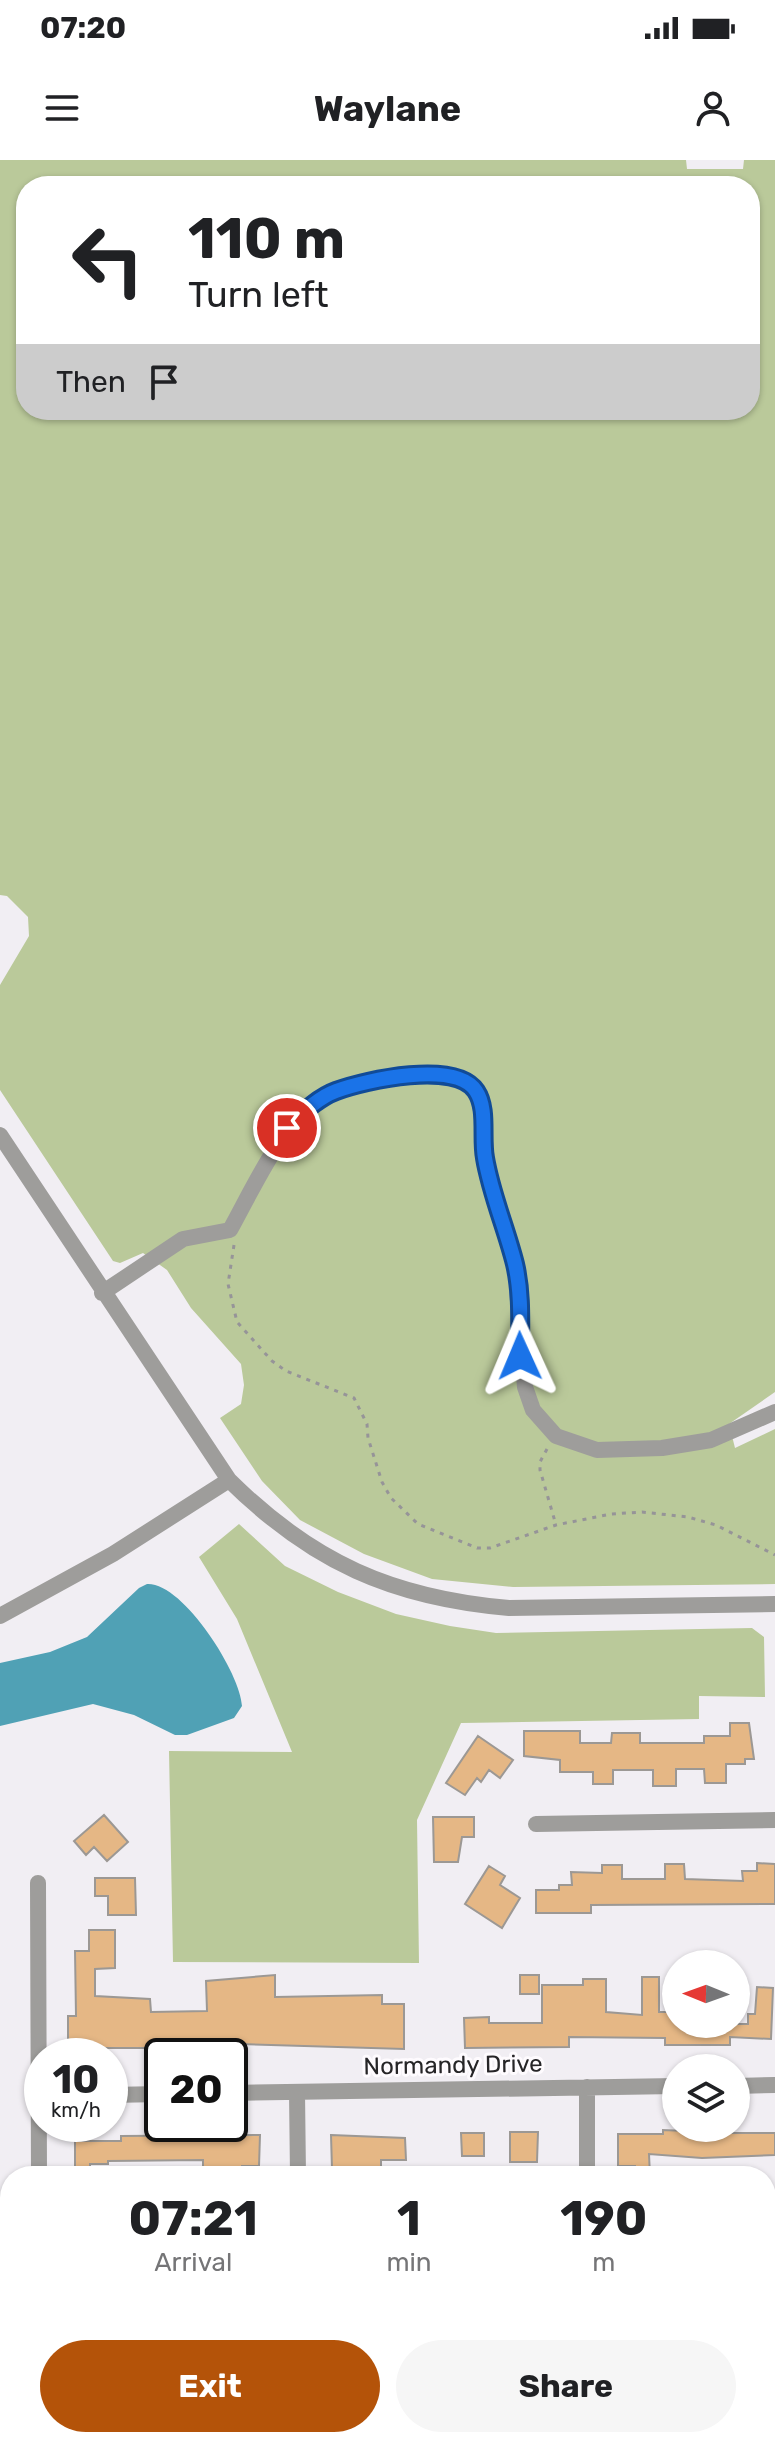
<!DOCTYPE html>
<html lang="en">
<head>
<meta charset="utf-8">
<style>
  body { margin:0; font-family:Rubik,sans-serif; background:#f6f6f6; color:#202124; height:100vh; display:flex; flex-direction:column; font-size:30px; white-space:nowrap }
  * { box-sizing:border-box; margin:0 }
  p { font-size:26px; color:#757577 }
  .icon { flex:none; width:44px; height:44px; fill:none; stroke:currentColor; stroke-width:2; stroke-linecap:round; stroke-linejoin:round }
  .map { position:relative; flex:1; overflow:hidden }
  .drawer { position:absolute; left:0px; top:2006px; width:776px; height:282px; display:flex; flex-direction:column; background:#fff; border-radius:32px 32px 0 0; box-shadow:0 2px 6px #0004 }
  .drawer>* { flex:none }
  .guide { position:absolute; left:16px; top:16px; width:744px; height:244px; border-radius:32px; box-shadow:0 2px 6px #0004; background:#fff; color:#202124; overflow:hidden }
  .needle { width:52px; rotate:271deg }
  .buttons { position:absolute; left:662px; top:1790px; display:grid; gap:16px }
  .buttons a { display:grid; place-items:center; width:88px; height:88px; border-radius:50%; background:#fff; box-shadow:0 2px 6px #0004; font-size:40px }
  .speed { position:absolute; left:24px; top:1878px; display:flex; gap:16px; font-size:40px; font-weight:700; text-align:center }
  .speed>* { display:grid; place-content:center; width:104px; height:104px; border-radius:50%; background:#fff; box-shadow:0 2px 6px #0004; line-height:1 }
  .speed small { font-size:20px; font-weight:400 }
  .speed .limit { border:4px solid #111; border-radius:12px; background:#fff; color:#111 }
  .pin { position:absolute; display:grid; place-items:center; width:68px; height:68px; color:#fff; margin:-34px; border:4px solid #fff; border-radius:50%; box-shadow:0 2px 8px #0007 }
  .me { position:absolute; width:88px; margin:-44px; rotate:359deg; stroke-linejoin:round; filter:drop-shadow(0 0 6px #0008) }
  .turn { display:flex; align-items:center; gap:28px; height:168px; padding:0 40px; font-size:36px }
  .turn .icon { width:104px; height:104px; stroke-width:2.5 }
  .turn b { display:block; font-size:56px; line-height:68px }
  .then { display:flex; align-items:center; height:76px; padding:0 40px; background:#0003; gap:16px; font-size:30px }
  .eta { display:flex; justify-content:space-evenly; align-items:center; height:136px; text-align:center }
  .eta b { font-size:48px; font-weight:700; line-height:56px }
  .primary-button { display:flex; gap:16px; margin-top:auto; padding:16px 40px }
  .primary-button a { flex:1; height:92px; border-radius:48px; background:#b45309; color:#fff; font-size:32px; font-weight:700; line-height:92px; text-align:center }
  .primary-button a+a { background:#f6f6f6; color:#202124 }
  .status { display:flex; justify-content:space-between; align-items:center; height:56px; padding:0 40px; background:#fff; direction:ltr }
  .status svg { height:22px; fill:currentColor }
  header { display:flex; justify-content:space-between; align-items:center; height:104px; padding:0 40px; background:#fff; font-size:36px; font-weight:700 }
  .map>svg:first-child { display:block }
  .green { fill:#bac99a; fill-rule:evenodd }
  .water { fill:#50a1b5 }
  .building { fill:#e5b785; stroke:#9c9894; stroke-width:2 }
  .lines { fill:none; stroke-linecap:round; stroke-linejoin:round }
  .path { stroke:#969498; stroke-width:3; stroke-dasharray:4 6; stroke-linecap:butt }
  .minor { stroke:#9e9d9b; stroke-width:16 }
  .route-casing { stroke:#114b97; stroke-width:20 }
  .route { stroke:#1a73e8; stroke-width:14 }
  .labels { text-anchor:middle; stroke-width:6; stroke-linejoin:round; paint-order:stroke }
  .street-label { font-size:24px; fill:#262527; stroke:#fefbfe }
</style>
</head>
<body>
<div class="status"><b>07:20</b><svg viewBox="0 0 49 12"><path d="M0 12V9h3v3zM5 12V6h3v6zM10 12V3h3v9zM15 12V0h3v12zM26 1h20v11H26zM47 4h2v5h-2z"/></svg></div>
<header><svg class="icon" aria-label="menu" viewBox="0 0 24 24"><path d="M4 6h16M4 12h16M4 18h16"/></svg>Waylane<svg class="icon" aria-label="person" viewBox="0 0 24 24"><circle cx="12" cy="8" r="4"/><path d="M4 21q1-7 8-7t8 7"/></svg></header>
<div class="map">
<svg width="775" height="2287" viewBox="0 0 775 2287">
  <rect width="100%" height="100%" fill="#f1eef3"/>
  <path class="green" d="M0 0H686L687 9H743L744 0H775V1232L729 1264 735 1288 775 1269V1424L513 1427 432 1419 364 1394 300 1360 262 1321 220 1258 241 1244 244 1225 241 1204 191 1148 167 1110 143 1093 120 1103 113 1101 0 930V825L29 776 28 757 7 736 0 735ZM26 26H750V250H26Z
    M239 1364 285 1406 338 1432 396 1454 450 1466 496 1473 752 1468 764 1477 765 1537 699 1536V1559L461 1563 417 1660 419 1803 173 1802 169 1591 292 1592 237 1459 199 1397Z"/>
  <path class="water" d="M147 1424C183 1422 241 1514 242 1546L234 1558 187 1575H175L134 1555 93 1544 0 1566V1503L50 1492 87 1477 139 1428Z"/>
  <path class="building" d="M730 1563H749L754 1599H745V1604H726V1623H705L704 1609H676V1626H653V1610H613V1624H593V1612H560V1600L524 1596V1571H580V1583H611L612 1573H640V1583H704V1576H730Z
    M478 1576 513 1600 500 1618 489 1610 481 1622 477 1618 465 1635 446 1623Z
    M104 1655 128 1682 107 1701 94 1687 86 1695 74 1681Z
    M433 1657H474V1677H462L458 1702H434Z
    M757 1703 775 1704V1744L591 1745V1753H536V1730H559V1725H572L571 1712 602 1713V1705H622V1719H665V1704H684L685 1719 743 1721 742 1711H757Z
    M489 1706 505 1716 500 1725 520 1738 502 1768 465 1744Z
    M95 1718H135L136 1755H108V1736H95Z
    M89 1770H115V1808L95 1809V1836L150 1839 151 1852 207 1851 206 1821 275 1815V1837L382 1835V1844H404V1889L240 1884V1895L175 1896V1888H68V1856H76L75 1791H89Z
    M520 1815H539V1834H520Z
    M642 1817H659V1852H676V1864H748V1854H755L757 1827 773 1828 771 1879 730 1877V1885H665V1878L569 1877V1887L465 1888 464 1858 489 1857V1863H542V1825H583V1819H606V1852L642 1855Z
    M709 1968H732V1973H775V1995L702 1998 649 1994 650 2016H635V2006H618V1974H663V1970L709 1972Z
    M510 1972H538L537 2002H510Z
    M461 1973H484V1996H462Z
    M260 1975 259 2006H242V2016H203V2000L108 2001V2004H90V2016H75V1981H121V1976Z
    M331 1975 405 1978 406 2000H381V2016H367V2008L332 2009Z"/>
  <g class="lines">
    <path class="path" d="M234 1085 228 1124 237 1162 272 1201 286 1211 354 1238 367 1264 368 1278 382 1322 391 1338 418 1364 477 1388H490L556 1365 611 1354 642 1352 688 1357 716 1365 775 1395
      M547 1289 540 1302V1310L556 1365"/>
    <path class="minor" d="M0 975 229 1320C312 1402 392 1438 509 1448L775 1444
      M102 1133 183 1079 230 1070C281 976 303 913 426 916 451 916 469 916 481 942L489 1022 515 1104 525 1227 533 1250 556 1276 597 1290 662 1288 711 1280 775 1252
      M0 1456 113 1394 229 1320
      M536 1664 775 1660
      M38 1723 39 2016
      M736 1926 775 1925
      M587 1927V2016
      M297 1932 298 2016
      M230 1933 676 1926
      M110 1935 162 1934
      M297 2278V2287
      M599 2278 601 2287
      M38 2287V2278"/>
  </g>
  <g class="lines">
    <g class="route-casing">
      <path id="route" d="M287 968C302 954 317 938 336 931 366 920 456 900 476 931 488 949 481 977 485 998 491 1034 506 1068 515 1104 522 1134 520 1165 520 1196"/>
    </g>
    <use href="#route" class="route"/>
  </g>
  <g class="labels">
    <g class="street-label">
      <text transform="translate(453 1905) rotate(-1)" y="8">Normandy Drive</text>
    </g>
  </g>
</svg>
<div class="buttons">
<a><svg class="needle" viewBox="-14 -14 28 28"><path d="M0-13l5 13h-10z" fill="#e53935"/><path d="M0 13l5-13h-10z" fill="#757577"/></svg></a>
<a><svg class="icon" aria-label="layers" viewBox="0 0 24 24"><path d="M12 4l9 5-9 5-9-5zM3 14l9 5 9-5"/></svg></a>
</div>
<div class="speed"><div>10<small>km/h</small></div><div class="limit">20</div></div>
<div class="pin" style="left:287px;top:968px;background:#d93025"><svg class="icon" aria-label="arrive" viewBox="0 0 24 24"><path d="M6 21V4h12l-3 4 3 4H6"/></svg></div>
<svg class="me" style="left:520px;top:1196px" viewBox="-20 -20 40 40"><path d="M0-17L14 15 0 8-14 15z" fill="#1a73e8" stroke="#fff" stroke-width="4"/></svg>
<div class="guide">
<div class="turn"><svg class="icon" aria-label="left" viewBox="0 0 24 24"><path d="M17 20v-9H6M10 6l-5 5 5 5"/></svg><div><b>110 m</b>Turn left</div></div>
<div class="then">Then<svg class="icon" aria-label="arrive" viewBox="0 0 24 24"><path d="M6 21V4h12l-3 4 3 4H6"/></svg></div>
</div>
<section class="drawer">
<div class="eta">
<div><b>07:21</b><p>Arrival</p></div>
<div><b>1</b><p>min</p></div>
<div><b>190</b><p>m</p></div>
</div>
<div class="primary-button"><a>Exit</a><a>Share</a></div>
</section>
</div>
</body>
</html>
